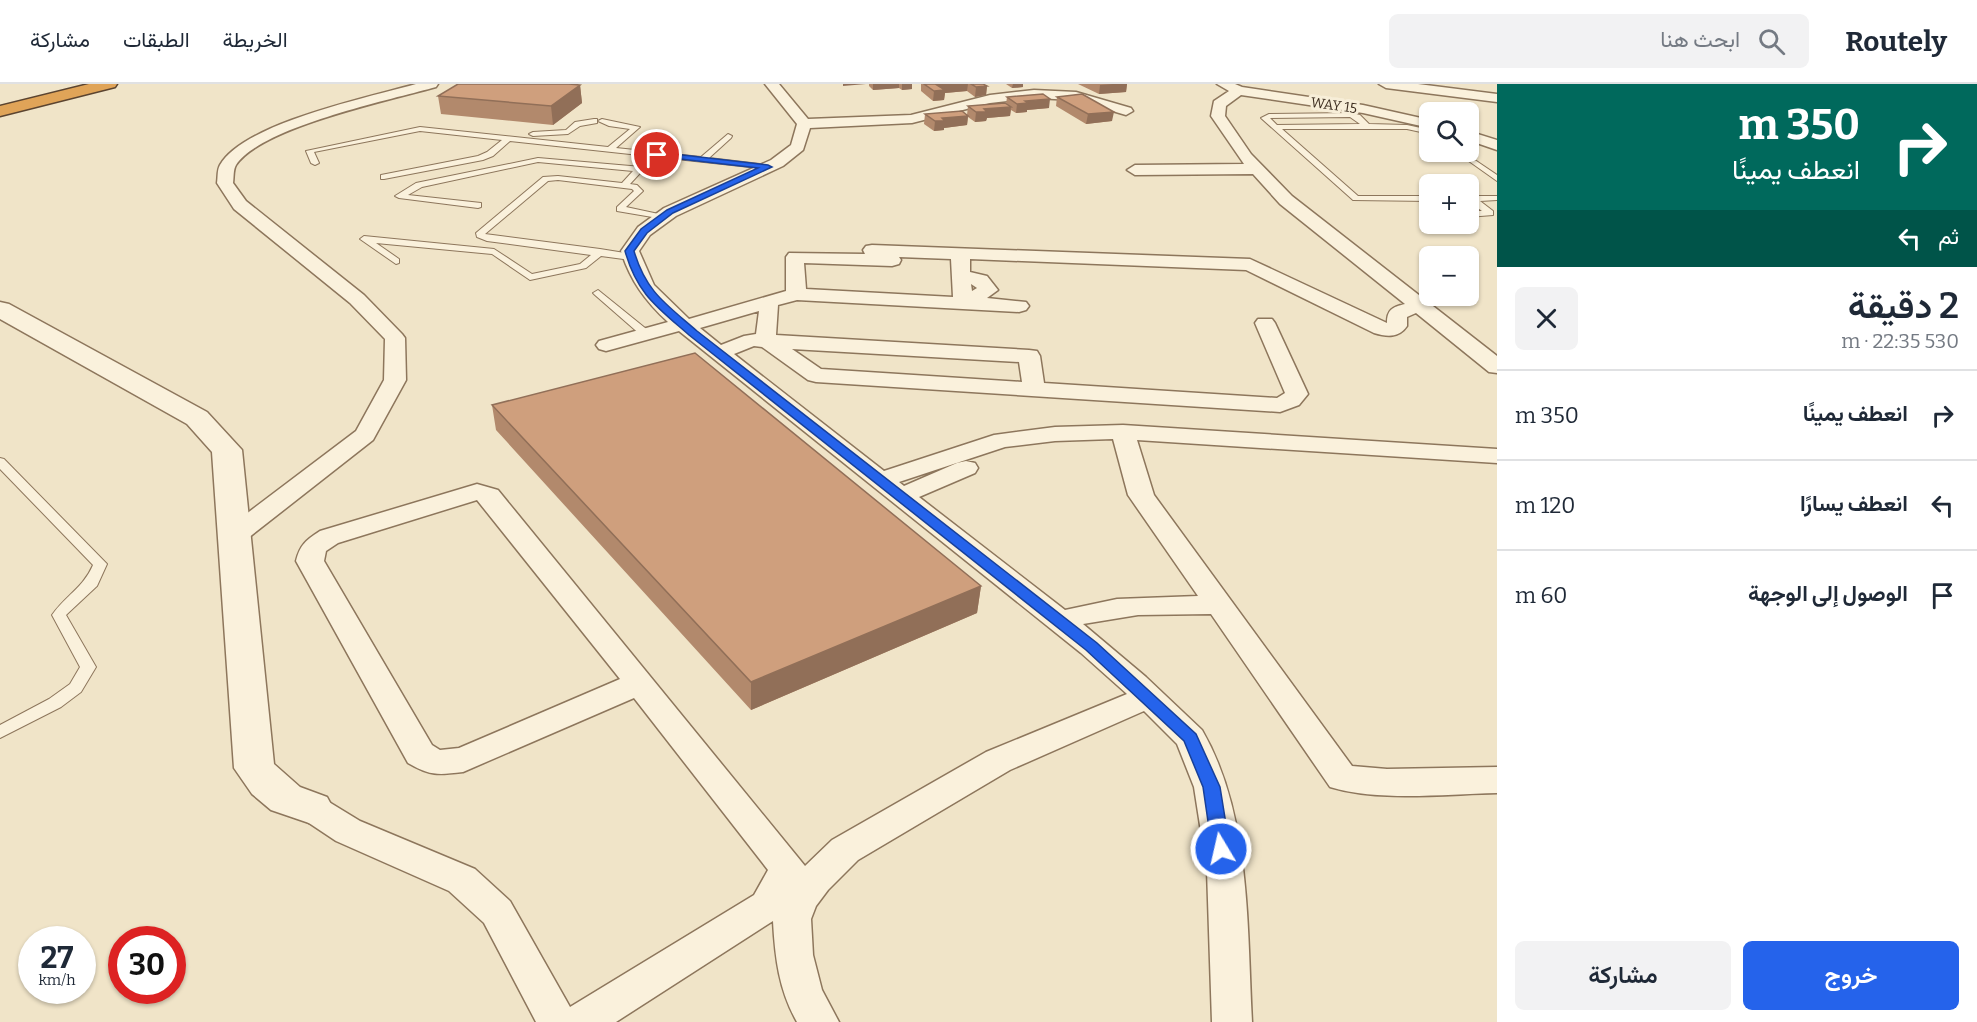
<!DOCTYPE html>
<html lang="ar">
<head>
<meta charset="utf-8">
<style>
  body { margin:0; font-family:Bitter,Vazirmatn,serif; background:#f2f2f3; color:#1f2937; direction:rtl; height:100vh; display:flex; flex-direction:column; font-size:22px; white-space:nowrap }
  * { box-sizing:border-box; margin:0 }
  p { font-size:20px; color:#747a83 }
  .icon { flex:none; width:33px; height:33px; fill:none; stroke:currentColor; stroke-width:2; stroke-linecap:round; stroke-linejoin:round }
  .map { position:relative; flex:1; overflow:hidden; direction:ltr }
  .drawer { display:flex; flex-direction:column; background:#fff; width:480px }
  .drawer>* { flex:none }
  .guide { background:#00695c; color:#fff; overflow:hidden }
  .tools { position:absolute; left:1419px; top:18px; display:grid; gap:12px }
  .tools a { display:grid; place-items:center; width:60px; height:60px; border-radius:9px; background:#fff; box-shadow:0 2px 4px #0004; font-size:30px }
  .speed { position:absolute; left:18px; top:842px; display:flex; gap:12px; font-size:30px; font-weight:700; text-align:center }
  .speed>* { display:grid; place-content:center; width:78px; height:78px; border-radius:50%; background:#fff; box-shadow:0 2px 4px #0004; line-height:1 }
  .speed small { font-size:15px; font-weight:400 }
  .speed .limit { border:9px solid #d22; background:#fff; color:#111 }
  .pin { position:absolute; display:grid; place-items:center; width:51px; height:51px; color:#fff; margin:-26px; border:3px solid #fff; border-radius:50%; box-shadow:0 2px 6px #0007 }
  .me { position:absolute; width:66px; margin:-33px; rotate:351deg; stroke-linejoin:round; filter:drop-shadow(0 0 4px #0008) }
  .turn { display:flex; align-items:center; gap:21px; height:126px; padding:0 18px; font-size:27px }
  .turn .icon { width:78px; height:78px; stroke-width:2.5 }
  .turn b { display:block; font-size:42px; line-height:51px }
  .then { display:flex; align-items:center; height:57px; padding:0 18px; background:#0003; gap:12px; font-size:22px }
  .round { display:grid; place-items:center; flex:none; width:63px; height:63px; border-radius:9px; background:#f2f2f3 }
  .headline { display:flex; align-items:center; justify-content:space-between; height:102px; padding:0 18px }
  h1 { font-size:36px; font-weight:600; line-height:45px }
  .primary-button { display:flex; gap:12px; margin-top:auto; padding:12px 18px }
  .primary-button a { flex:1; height:69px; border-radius:9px; background:#2563eb; color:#fff; font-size:24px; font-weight:600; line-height:69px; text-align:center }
  .primary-button a+a { background:#f2f2f3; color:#1f2937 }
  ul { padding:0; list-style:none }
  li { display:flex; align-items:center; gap:18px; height:90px; padding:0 18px; border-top:2px solid #e0e1e3 }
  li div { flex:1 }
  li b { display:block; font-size:22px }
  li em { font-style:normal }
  header { display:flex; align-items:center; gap:36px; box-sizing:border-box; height:84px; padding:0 30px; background:#fff; border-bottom:2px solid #e0e1e3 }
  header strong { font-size:28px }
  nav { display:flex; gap:33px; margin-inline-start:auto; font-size:21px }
  .search { width:420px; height:54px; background:#f2f2f3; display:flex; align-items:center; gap:15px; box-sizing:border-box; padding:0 21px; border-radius:9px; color:#747a83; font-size:22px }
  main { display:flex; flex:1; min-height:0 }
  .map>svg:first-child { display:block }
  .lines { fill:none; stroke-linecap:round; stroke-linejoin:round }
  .service-casing { stroke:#8d765c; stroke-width:2 }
  .minor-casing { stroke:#8d765c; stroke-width:3 }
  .tertiary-casing { stroke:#8d765c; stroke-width:3 }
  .motorway-casing { stroke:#5b4430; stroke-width:3 }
  .service { fill:#faf1dc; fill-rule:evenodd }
  .minor { fill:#faf1dc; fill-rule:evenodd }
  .tertiary { fill:#faf1dc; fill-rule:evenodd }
  .motorway { fill:#e0a458; fill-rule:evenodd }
  .wall { fill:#b2896c }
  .shaded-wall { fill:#916f58 }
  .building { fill:#cf9f7d; stroke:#916f58; stroke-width:1.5 }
  .route { fill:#2563eb; stroke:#184099; stroke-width:1.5 }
  .labels { text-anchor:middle; stroke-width:6; stroke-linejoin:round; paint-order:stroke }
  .far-street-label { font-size:14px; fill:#3d2e20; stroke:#f7eed8 }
</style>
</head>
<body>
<header>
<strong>Routely</strong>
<div class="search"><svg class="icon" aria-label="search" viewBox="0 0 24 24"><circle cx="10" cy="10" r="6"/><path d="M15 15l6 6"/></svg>ابحث هنا</div>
<nav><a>الخريطة</a><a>الطبقات</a><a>مشاركة</a></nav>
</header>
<main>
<section class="drawer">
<div class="guide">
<div class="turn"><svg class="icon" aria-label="right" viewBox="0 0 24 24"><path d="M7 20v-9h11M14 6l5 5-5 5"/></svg><div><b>350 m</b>انعطف يمينًا</div></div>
<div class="then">ثم<svg class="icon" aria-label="left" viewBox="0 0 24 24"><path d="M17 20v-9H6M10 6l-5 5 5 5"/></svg></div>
</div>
<div class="headline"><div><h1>2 دقيقة</h1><p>530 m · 22:35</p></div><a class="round"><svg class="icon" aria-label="close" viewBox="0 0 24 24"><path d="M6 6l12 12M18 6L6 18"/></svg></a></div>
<ul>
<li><svg class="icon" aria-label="right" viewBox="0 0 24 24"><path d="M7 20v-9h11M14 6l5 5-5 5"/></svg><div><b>انعطف يمينًا</b></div><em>350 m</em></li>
<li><svg class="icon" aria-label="left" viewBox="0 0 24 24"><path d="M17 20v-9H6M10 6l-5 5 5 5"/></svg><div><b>انعطف يسارًا</b></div><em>120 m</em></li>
<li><svg class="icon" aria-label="arrive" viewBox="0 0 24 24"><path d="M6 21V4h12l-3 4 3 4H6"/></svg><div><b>الوصول إلى الوجهة</b></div><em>60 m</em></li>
</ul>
<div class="primary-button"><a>خروج</a><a>مشاركة</a></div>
</section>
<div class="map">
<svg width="1497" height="938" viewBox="0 0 1497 938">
  <rect width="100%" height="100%" fill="#f0e4c8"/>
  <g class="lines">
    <g class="service-casing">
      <path id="service" d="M1351 29 1360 31 1369 40 1407 41 1430 46V50L1407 45H1282L1358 112H1430V117L1353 116 1261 34 1269 30ZM1350 33 1360 40 1277 41 1270 34Z
        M594 35H597V39L580 42 568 50 533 52 529 50 533 48 566 46 575 38Z
        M602 35 640 43 616 64 701 73 728 50 732 52 731 54 709 74 768 81 772 83 768 85 510 57 493 72 483 76 384 95H381V91L478 72 487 68 502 56 420 47 314 68 319 79 315 81 311 79 306 67 420 43 608 63 630 45 609 42 598 37Z
        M1456 68H1463L1497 91V97Z
        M538 74 642 83V87L630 100 637 101 643 107 626 123 668 132 664 135 617 127V123L634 107 632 105 558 96 548 97 485 150 600 165 631 170 636 173 631 176 601 172 586 184 530 196 492 170 376 159 399 175V179L396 180 360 155 364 152 494 165 532 190 580 180 591 171 487 157 477 153 476 149 543 93 558 92 622 99 633 87 538 78 422 103 408 111 481 119V123L478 124 399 114 395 112 416 99Z
        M1469 112H1497V116L1480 117 1493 127V131L1468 133V127H1482L1468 117Z
        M598 206 650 248V252H642L595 211 593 209Z
        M0 374 4 375 107 480 97 502 66 531 96 583 81 608 61 623 0 654V641L49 615 70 600 80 583 52 531C66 511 83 504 93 481L0 385Z"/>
    </g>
    <g class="minor-casing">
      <path id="minor" d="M416 0H438L436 3C390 16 261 43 236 81 233 86 234 93 233 99L246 117 364 211 402 250 405 254 406 296 373 356 243 458 234 460 225 458 221 452 225 446 356 347 384 296 385 255 350 219 234 125 217 99C218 93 217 86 220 81 244 39 370 13 416 0Z
        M765 0H779L808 35 911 31 990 11 1034 6 1076 8 1131 24 1133 27 1126 31 1075 16 1034 14 990 19 912 39 810 44 803 66 783 82 676 132 650 151 639 167 654 201 689 235 786 207V173L789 169 865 170 863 166 866 162 872 161 1250 175 1387 239C1387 226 1392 223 1405 220L1280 120 1253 90 1135 91 1127 86 1135 81 1244 80 1211 32 1214 17 1229 7 1217 0H1235L1242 3 1363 21 1430 36V44L1363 29 1241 11 1226 22 1225 32 1251 70 1292 112 1497 272V289L1489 288 1416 229 1407 233V242C1399 254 1387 253 1374 249L1246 186 970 175V188L987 192 998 206 987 214 1026 218 1029 222 1026 226 1019 228 797 216 778 221 776 251 1029 266 1037 267 1040 272 1044 299 1277 314 1285 309 1255 239 1258 235H1272L1275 239 1308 310 1299 321 1280 328 816 298 808 296 762 263 754 262 734 270 884 387 994 351 1055 343 1123 341 1497 365V379L1137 356 1154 411 1352 682 1387 685 1497 683V709C1445 710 1380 718 1330 703L1211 530 1138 531 1083 540 1146 593 1202 646C1251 730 1247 843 1252 938H1212L1207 786 1194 703 1177 660 1144 627 1010 686 858 776 828 806 816 822 811 835 813 871 822 906 839 938H797C779 906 775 874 773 837L616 938H536L484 839 449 807 336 757 300 733 295 724 300 715 312 711 324 715 360 737 475 785 510 817 570 923 754 811 768 786 634 614 463 688C438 691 430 692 408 679L296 477C300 461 306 456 320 447L477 400 498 406 805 782 832 756 986 668 1127 610 1081 569 679 247 606 267 599 265 596 261 599 257 668 238C645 217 630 196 621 167L638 143 664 124 771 76 791 61 797 40ZM899 173 951 175 953 213 806 205 804 179 892 182 899 180 901 176ZM971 200 977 204 972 207ZM759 227 756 250 744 252 721 261 700 244ZM792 265 1019 278 1022 298 821 285ZM1113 355 1128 411 1198 512 1117 515 1065 526 919 413 975 389 978 384 975 379 966 377 957 379 904 402 899 398 1005 363 1055 357ZM477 416 620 595 459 664 440 666 432 661 324 477 326 467 338 459Z
        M1379 0H1418L1497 10V18L1386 4Z
        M1468 47 1497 56V66L1468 56Z"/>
    </g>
    <g class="tertiary-casing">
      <path id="tertiary" d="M0 218 9 220 207 328 242 366 274 680 300 703 327 713 333 724 327 735 312 740 271 726 252 710 234 684 212 368 187 340 0 235Z"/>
    </g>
    <g class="motorway-casing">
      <path id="motorway" d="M89 0H117L115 3 0 32V22Z"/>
    </g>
    <use href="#service" class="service"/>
    <use href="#minor" class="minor"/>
    <use href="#tertiary" class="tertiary"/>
    <use href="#motorway" class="motorway"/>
  </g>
  <path class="wall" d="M869 0H912V5L902 6 899 4 873 6 869 2Z
    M921 0H983L987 2 986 11 975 13 967 7 945 9 944 16 933 17 921 7Z
    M1006 0H1023V3L1012 4Z
    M1078 0H1127L1126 8 1099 10Z
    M580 1 582 19 553 41 441 30 438 12Z
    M1007 13 1049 24 1027 26V28L1016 29 1011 26 1010 32 987 34 986 37 975 38 968 33 967 41 944 44V46L934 47 924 40 925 30 967 31 968 22 1006 20Z
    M1057 13 1112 37 1086 40 1056 22Z
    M492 321 981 502 977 529 751 626 496 346Z"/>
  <path class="shaded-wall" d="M843 0H866L843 2Z
    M873 0H899V4L873 6Z
    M902 0H912V5L902 6Z
    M942 0H968L967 7 945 9 944 16 933 17 934 7 937 1Z
    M1013 0H1023V3L1012 4Z
    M1113 0H1127L1126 8 1099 10 1100 1Z
    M580 1 582 19 553 41 551 22Z
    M987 2 986 11 975 13 976 3Z
    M1050 15 1049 24 1027 26V28L1016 29 1017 20 1025 17Z
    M1011 23 1010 32 987 34 986 37 975 38 976 28 984 25Z
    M1114 28 1112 37 1086 40 1088 30Z
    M968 32 967 41 944 44V46L934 47 935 37 942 34Z
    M981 502 977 529 751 626V598Z"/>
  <path class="building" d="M458 0H569L580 1 551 22 438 12Z
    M924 0H942L937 1 945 6 934 7Z
    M971 0H983L987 2 976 3Z
    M1043 10 1050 15 1025 17 1028 19 1017 20 1007 13Z
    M1082 10 1114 28 1088 30 1057 13Z
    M1005 19 1011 23 984 25 987 28H976L968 22Z
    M962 27 968 32 942 34 945 37H935L925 30Z
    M695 269 981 502 751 598 492 321Z"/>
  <path class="route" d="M657 68 768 81 772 83 673 129 647 149 634 167C646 208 666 220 697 247L1097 559 1196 650 1220 703 1230 765 1228 771 1221 773 1215 771 1212 765 1203 703 1184 657 1086 566 689 251C657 223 637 210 625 167L641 145 667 126 758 84 654 72 653 71Z"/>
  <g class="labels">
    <g class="far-street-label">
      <text transform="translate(1334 21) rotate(8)" y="5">WAY 15</text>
    </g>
  </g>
</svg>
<div class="tools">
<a><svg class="icon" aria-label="search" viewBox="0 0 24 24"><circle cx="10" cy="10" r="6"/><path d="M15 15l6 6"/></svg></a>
<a>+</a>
<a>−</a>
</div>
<div class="speed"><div>27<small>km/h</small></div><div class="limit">30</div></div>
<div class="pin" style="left:657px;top:71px;background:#d93025"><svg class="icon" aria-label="arrive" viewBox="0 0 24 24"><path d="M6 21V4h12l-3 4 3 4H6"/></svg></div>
<svg class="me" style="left:1221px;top:765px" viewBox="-20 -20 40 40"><circle r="17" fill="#2563eb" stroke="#fff" stroke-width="3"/><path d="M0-11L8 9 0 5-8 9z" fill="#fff"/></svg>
</div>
</main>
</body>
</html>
